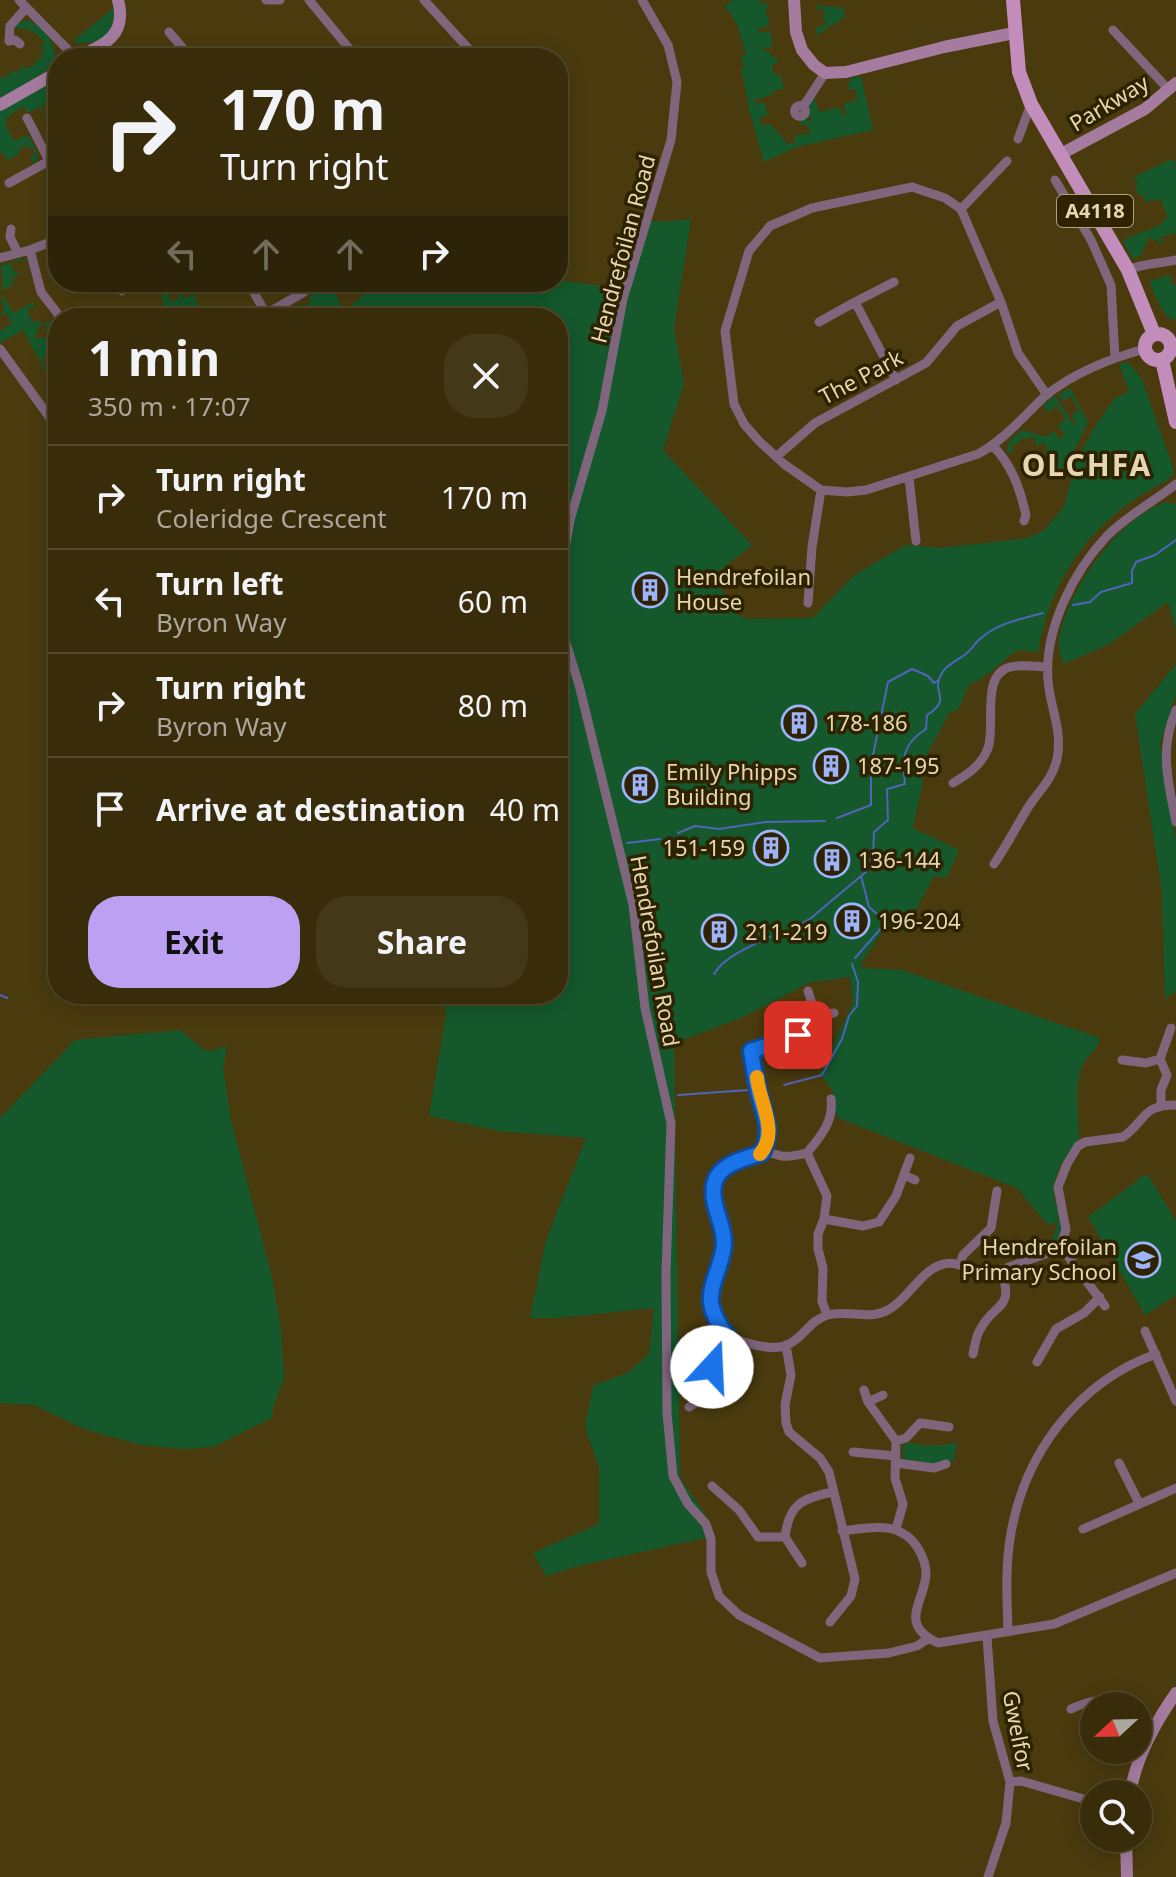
<!DOCTYPE html>
<html lang="en">
<head>
<meta charset="utf-8">
<style>
  body { margin:0; font-family:"Noto Sans",sans-serif; background:#433818; color:#f1f3f6; height:100vh; display:flex; flex-direction:column; font-size:30px; white-space:nowrap }
  * { box-sizing:border-box; margin:0 }
  p { font-size:26px; color:#aba79c }
  .icon { flex:none; width:44px; height:44px; fill:none; stroke:currentColor; stroke-width:2; stroke-linecap:round; stroke-linejoin:round }
  .map { position:relative; flex:1; overflow:hidden }
  .side { position:absolute; left:48px; top:308px; width:520px; height:696px; display:flex; flex-direction:column; background:#382c0a; border-radius:32px; box-shadow:0 4px 20px #0003,0 0 0 2px #52482b }
  .side>* { flex:none }
  .top-card { position:absolute; left:48px; top:48px; width:520px; height:244px; border-radius:32px; box-shadow:0 4px 20px #0003,0 0 0 2px #52482b; background:#382c0a; color:#f1f3f6; overflow:hidden }
  .needle { width:52px; rotate:248deg }
  .controls { position:absolute; left:1080px; top:1692px; display:grid; gap:16px }
  .controls a { display:grid; place-items:center; width:72px; height:72px; border-radius:50%; background:#382c0a; box-shadow:0 4px 20px #0003,0 0 0 2px #52482b; font-size:40px }
  .pin { position:absolute; display:grid; place-items:center; width:68px; height:68px; color:#fff; margin:-34px; border-radius:16px; box-shadow:0 4px 12px #0006 }
  .me { position:absolute; width:88px; margin:-44px; rotate:20deg; stroke-linejoin:round; filter:drop-shadow(0 0 6px #0008) }
  .turn { display:flex; align-items:center; gap:28px; height:168px; padding:0 40px; font-size:36px }
  .turn .icon { width:104px; height:104px; stroke-width:2.5 }
  .turn b { display:block; font-size:56px; line-height:68px }
  .lanes { display:flex; align-items:center; height:76px; padding:0 40px; background:#0003; justify-content:center; gap:40px; direction:ltr }
  .lanes .off { opacity:.35 }
  .round { display:grid; place-items:center; flex:none; width:84px; height:84px; border-radius:32px; background:#433818 }
  .summary { display:flex; align-items:center; justify-content:space-between; height:136px; padding:0 40px }
  h1 { font-size:48px; font-weight:700; line-height:60px }
  .button { display:flex; gap:16px; margin-top:auto; padding:16px 40px }
  .button a { flex:1; height:92px; border-radius:32px; background:#bca0f2; color:#111; font-size:32px; font-weight:700; line-height:92px; text-align:center }
  .button a+a { background:#433818; color:#f1f3f6 }
  ul { padding:0; list-style:none }
  li { display:flex; align-items:center; gap:24px; height:104px; padding:0 40px; border-top:2px solid #52482b }
  li div { flex:1 }
  li b { display:block; font-size:30px }
  li em { font-style:normal }
  .map>svg:first-child { display:block }
  .green { fill:#14582c }
  .lines { fill:none; stroke-linecap:round; stroke-linejoin:round }
  .stream { stroke:#4f64ba; stroke-width:2 }
  .street { stroke:#80667d; stroke-width:9 }
  .secondary { stroke:#a57ca0; stroke-width:12 }
  .primary { stroke:#c28cbb; stroke-width:14 }
  .route-casing { stroke:#114b97; stroke-width:20 }
  .route { stroke:#1a73e8; stroke-width:14 }
  .slow { stroke:#f59e0b; stroke-width:14 }
  .labels { text-anchor:middle; stroke-width:7; stroke-linejoin:round; paint-order:stroke }
  .shield { fill:#2e2200; stroke:#aea17c; stroke-width:2 }
  .shield-label { font-size:20px; font-weight:bold; fill:#e5d7b1 }
  .street-label { font-size:22px; fill:#e5d7b1; stroke:#2e2200 }
  .poi-label { font-size:22px; fill:#e5d7b1; stroke:#2e2200; text-anchor:start }
  .district-label { font-size:30px; font-weight:bold; letter-spacing:2px; fill:#e5d7b1; stroke:#2e2200 }
</style>
</head>
<body>
<div class="map">
<svg width="1176" height="1877" viewBox="0 0 1176 1877">
  <rect width="100%" height="100%" fill="#4a3b0e"/>
  <path class="green" d="M734 0H759L762 5 767 2 769 8 765 9 770 24 758 30 759 33 770 31 773 46 764 48V51L769 50 771 57 776 56 778 63 773 64 772 71 776 75 780 74 784 89 772 91V95L755 100 756 104 764 102 768 115 760 117 761 126 770 124 789 145 795 143V135L810 134 808 125H800L801 120 807 117 812 128 808 107 814 96 819 112 840 107 842 115 846 114 844 104 857 100 855 88 847 90 851 78 861 76 873 130 796 147 764 162 750 113 741 69 744 67 741 57 746 55 738 26 725 5Z
    M816 5 843 8 845 17 817 35 815 28 827 24 822 16 825 14 823 7 817 10Z
    M115 7C113 36 103 47 72 42Z
    M28 20C42 27 55 40 55 57L45 72 0 99V78L10 76 9 69 11 72 21 71V65L28 69 37 62 36 57 39 60 43 57 40 54 44 50 41 46 45 43C35 31 29 28 15 28L18 22Z
    M58 80V113L52 101 41 107 46 119 39 107 28 113 24 106 6 118 8 122 5 123 14 141 28 135C33 146 43 154 34 164L30 157 35 154 32 147 28 149 26 145 20 148 19 154 7 160 0 151V110Z
    M1172 159 1176 163V233L1161 237 1162 243 1158 244V241L1148 238 1141 255 1133 259 1123 240 1163 224 1162 221 1168 218 1160 199 1146 202 1142 194 1138 195 1135 186 1138 184 1134 177Z
    M691 219 674 329 684 384 663 450 752 545 714 575 732 608 738 615 747 619 813 618 853 576 906 545 941 548 1028 538 1044 530 1064 507 1075 464 1094 428 1114 399 1129 391 1119 364 1128 362 1142 379 1174 470 1172 476 1166 481C1095 516 1051 575 1038 652L1018 650C1001 662 988 676 969 685L958 710 950 712 921 765 923 782 913 828 959 850 946 878 934 876 904 932 884 929 860 965 865 968 902 970 1100 1038C1098 1051 1088 1054 1083 1064 1073 1086 1079 1116 1079 1140 1067 1152 1058 1166 1054 1184 1049 1208 1079 1235 1044 1251L1055 1232 1057 1222 1048 1225 1017 1188 838 1118 835 1112 832 1089 819 1074 853 1003 850 977 811 982 741 1018 674 1043 680 1478C690 1494 712 1519 714 1536L578 1566 546 1576 533 1553 599 1524V1468L585 1427 593 1386 629 1372 649 1354 654 1308 557 1318H530L546 1240 586 1138 499 1131 429 1116 446 1014 442 994H558V318H348L346 311 372 287 388 282H558V236H567L565 281 619 288 634 237 643 220 663 222Z
    M21 258 28 262 24 263 23 260 10 263 15 273 25 271 15 275V278L11 280 12 283H16L1 291 13 313 33 302 35 306 27 310 33 323 39 320 42 325 37 328 39 332 34 335 37 339 41 337 43 339 50 335 44 324 52 320 58 324V345L54 339 50 341 53 350 41 360 49 370 58 362V407L51 396 57 392 23 330 0 343V331L12 324 7 314 0 316 4 310C0 296 4 282 1 266Z
    M1170 275 1173 285H1176V320L1167 317 1154 294 1150 281Z
    M161 282H173L174 289 168 291 171 302 179 300 175 288H178L183 298 191 296 190 292 193 291 203 318H183L182 312 175 313V318H165Z
    M326 285 329 290 332 288 344 310 334 318H303L297 303 303 307 310 303V295Z
    M1070 388 1088 423 1070 459 1069 472 1049 476 1046 467 1051 465 1044 452 1047 451 1045 443 1036 446 1035 437 1019 439V444L1012 445 1013 452 1006 453 1010 440 1022 430 1046 437 1054 431 1059 439 1065 435 1058 426 1066 419 1057 406 1048 412 1043 405 1055 396 1073 424 1076 423 1071 416 1079 410 1070 396 1062 401 1059 394Z
    M1167 502 1176 504V631L1168 602 1108 645 1063 664C1061 656 1058 647 1059 640 1066 592 1119 516 1167 502Z
    M1176 664V695L1160 744 1176 840V991L1165 999 1162 893 1135 714Z
    M180 1030 204 1050 212 1051 227 1046 223 1069 231 1120 272 1277 281 1329 284 1379 273 1408 272 1418 213 1447 183 1449 141 1445 84 1429 34 1405 0 1403V1118L75 1040Z
    M1145 1175H1148L1176 1221V1295L1145 1315 1088 1217Z
    M909 1442C927 1448 939 1445 957 1443L954 1461 935 1464 903 1459V1446Z"/>
  <g class="lines">
    <path class="stream" d="M1073 605 1090 602 1101 592 1132 583V571L1136 562 1155 555 1176 540
      M837 818 871 805V765L888 682 912 669 928 676 934 683 937 681
      M678 833 695 826 719 829 766 822 825 821
      M627 843 660 839
      M793 929 811 918 861 876
      M855 958 882 927 884 920 869 907 861 876 866 872 868 862 873 855 874 832 888 820 887 789 905 784C902 759 902 744 926 729L927 715C954 698 929 693 942 673 947 664 959 660 967 653 972 649 975 643 980 639 997 623 1021 619 1043 613
      M714 974C725 956 751 946 770 937
      M0 995 7 998
      M784 1085 822 1075 842 1039 849 1016 857 1006 858 982 852 964
      M678 1095 749 1090"/>
    <path class="street" d="M19 0 76 58
      M266 0H280
      M309 0 357 58
      M424 0 477 58
      M642 0 668 45 677 82 671 140 623 299 602 411 570 520 558 589 563 633 579 685 633 905 645 1008 671 1123 666 1273 667 1413 673 1476 688 1504 706 1524 711 1539V1572L719 1596 739 1615 820 1658 889 1653 917 1646 929 1638
      M1113 30 1169 90
      M169 32 191 58
      M20 44 15 40 9 41 10 26 26 8
      M794.5 111a5.5 5.5 0 1 1 11 0a5.5 5.5 0 1 1-11 0Z
      M803 107 825 73
      M27 118 58 178
      M1018 139 1031 104
      M1055 180 1091 240 1111 285 1115 358
      M9 183 49 161
      M961 209 1007 161
      M11 229 10 237 18 253
      M30 250 41 292 61 318
      M0 258 30 250 58 239
      M1128 270C1144 263 1159 264 1176 260
      M119 282 118 288 122 291
      M248 282 266 314 258 318
      M855 302 894 282
      M266 314 304 292
      M819 322 855 302 896 380
      M0 349 58 429
      M1047 395 1018 353 1001 302 961 209 945 198 912 187 812 208 770 226 749 251 725 331 734 404 744 424 759 441 784 464 821 490 847 492 866 490 978 454C1004 440 1023 417 1044 397 1071 374 1111 358 1145 349
      M993 446C1012 465 1020 489 1026 515L1024 521
      M776 457 815 423 926 363 957 326 1001 302
      M909 478 916 541
      M808 603 812 547 821 490
      M1176 710C1159 750 1168 781 1176 822
      M953 783C968 774 982 765 988 748 996 725 980 675 1010 667 1021 664 1036 667 1048 667
      M994 864C1007 845 1017 825 1029 806 1040 790 1053 778 1057 759 1063 730 1050 708 1048 680 1044 630 1073 572 1107 536 1128 515 1153 502 1176 484
      M808 991 816 1016 834 1013
      M1160 1059 1171 1028
      M1122 1060 1146 1063 1160 1059 1167 1075 1161 1090V1105
      M831 1099C834 1122 820 1137 807 1153 799 1155 790 1157 782 1156 776 1155 771 1152 765 1153 752 1154 730 1163 720 1172 703 1190 724 1221 724 1242 724 1257 717 1269 714 1283 703 1325 729 1342 766 1347 801 1352 804 1321 828 1315 848 1309 868 1321 888 1310 908 1300 921 1269 944 1264 960 1260 974 1275 990 1274L1059 1249 1066 1230 1058 1187 1067 1164 1078 1146 1085 1142 1123 1137C1147 1120 1141 1105 1176 1105
      M762 1153 769 1128 758 1092 751 1051 791 1039 816 1016
      M807 1153 827 1196 824 1219 818 1234V1249L823 1268 822 1301 827 1315
      M904 1175 915 1180
      M824 1219 863 1226 879 1222 896 1196 910 1158
      M1059 1249 1067 1255 1105 1306
      M960 1265 963 1255 991 1228 997 1191
      M1145 1331 1176 1401
      M786 1345 791 1375 785 1405 786 1423 789 1432 820 1458 829 1472 855 1579 851 1596 830 1622
      M973 1354C975 1345 976 1335 981 1328 995 1302 1015 1310 1001 1271
      M1037 1362 1056 1329 1084 1313 1100 1297
      M864 1390 868 1402 896 1441 895 1478 903 1504 896 1529
      M868 1402 883 1395
      M689 1407C722 1388 704 1366 728 1337
      M896 1441 906 1438 920 1423 949 1427
      M853 1452 896 1456
      M896 1463 934 1468 946 1464
      M1119 1463 1139 1503
      M712 1486 739 1510 758 1537H785
      M1083 1529 1176 1488
      M842 1531C871 1527 902 1520 919 1550 923 1557 926 1565 926 1574 925 1601 897 1624 938 1643L1054 1624 1176 1573
      M802 1563 785 1537C789 1504 802 1498 833 1492
      M1008 1632C1007 1600 1005 1565 1011 1533 1025 1453 1078 1382 1156 1354
      M987 1637 993 1721 1010 1782 1006 1823 988 1877
      M1071 1709C1088 1701 1101 1697 1118 1706
      M1138 1716 1154 1725
      M1010 1782 1021 1781 1094 1802"/>
    <path class="secondary" d="M794 0 796 32 802 50 814 65 825 73 846 72 944 47 1014 33
      M74 58C102 46 128 37 118 0
      M0 105 58 72
      M1061 154 1145 109 1176 83
      M1130 1794C1136 1757 1155 1723 1176 1693
      M1126 1838 1127 1877"/>
    <path class="primary" d="M1013 0 1019 72 1031 104 1128 270 1154 334
      M1145 347a13 13 0 1 1 26 0a13 13 0 1 1-26 0Z
      M1162 360 1176 422"/>
  </g>
  <g class="lines">
    <g class="route-casing">
      <path id="route" d="M712 1367 717 1350 728 1337C720 1327 713 1316 711 1303 709 1282 724 1263 724 1242 724 1223 708 1200 715 1181 721 1163 747 1158 762 1153 774 1128 763 1114 758 1090 755 1077 753 1063 751 1051L798 1035"/>
    </g>
    <use href="#route" class="route"/>
    <path class="slow" d="M757 1077C759 1102 780 1132 760 1154"/>
  </g>
  <defs>
    <g id="building-ring" transform="scale(1.8)"><circle r="9.5" fill="#2e2200" stroke="#9db4fd" stroke-width="1.5"/><path d="M-4-6H4V6H1V3H-1V6H-4ZM-2.5-4.3h1.7v1.8h-1.7ZM.8-4.3h1.7v1.8H.8ZM-2.5-1h1.7V.8h-1.7ZM.8-1h1.7V.8H.8Z" fill="#9db4fd"/></g>
    <g id="school-ring" transform="scale(1.8)"><circle r="9.5" fill="#2e2200" stroke="#9db4fd" stroke-width="1.5"/><path d="M0-5L7-2L0 1L-7-2ZM-4 1L0 2.5L4 1V4Q0 6-4 4Z" fill="#9db4fd"/></g>
  </defs>
  <g fill-rule="evenodd">
    <use href="#building-ring" x="650" y="590"/>
    <use href="#building-ring" x="799" y="723"/>
    <use href="#building-ring" x="831" y="766"/>
    <use href="#building-ring" x="640" y="785"/>
    <use href="#building-ring" x="771" y="848"/>
    <use href="#building-ring" x="832" y="860"/>
    <use href="#building-ring" x="852" y="921"/>
    <use href="#building-ring" x="719" y="932"/>
    <use href="#school-ring" x="1143" y="1260"/>
  </g>
  <g class="labels">
    <rect class="shield" x="1057" y="195" width="76" height="32" rx="6"/>
    <g class="shield-label">
      <text x="1095" y="218">A4118</text>
    </g>
    <g class="street-label">
      <text transform="translate(1109 103) rotate(-31)" y="8">Parkway</text>
      <text transform="translate(623 249) rotate(-75)" y="8">Hendrefoilan Road</text>
      <text transform="translate(861 377) rotate(-28)" y="8">The Park</text>
      <text transform="translate(655 951) rotate(80)" y="8">Hendrefoilan Road</text>
      <text transform="translate(1018 1731) rotate(79)" y="8">Gwelfor</text>
    </g>
    <g class="poi-label">
      <text x="676" y="585">Hendrefoilan<tspan x="676" dy="25">House</tspan></text>
      <text x="825" y="731">178-186</text>
      <text x="857" y="774">187-195</text>
      <text x="666" y="780">Emily Phipps<tspan x="666" dy="25">Building</tspan></text>
      <text x="745" y="856" text-anchor="end">151-159</text>
      <text x="858" y="868">136-144</text>
      <text x="878" y="929">196-204</text>
      <text x="745" y="940">211-219</text>
      <text x="1117" y="1255" text-anchor="end">Hendrefoilan<tspan x="1117" dy="25">Primary School</tspan></text>
    </g>
    <g class="district-label">
      <text x="1087" y="476">OLCHFA</text>
    </g>
  </g>
</svg>
<div class="controls">
<a><svg class="needle" viewBox="-14 -14 28 28"><path d="M0-13l5 13h-10z" fill="#e53935"/><path d="M0 13l5-13h-10z" fill="#aba79c"/></svg></a>
<a><svg class="icon" aria-label="search" viewBox="0 0 24 24"><circle cx="10" cy="10" r="6"/><path d="M15 15l6 6"/></svg></a>
</div>
<div class="pin" style="left:798px;top:1035px;background:#d93025"><svg class="icon" aria-label="arrive" viewBox="0 0 24 24"><path d="M6 21V4h12l-3 4 3 4H6"/></svg></div>
<svg class="me" style="left:712px;top:1367px" viewBox="-20 -20 40 40"><circle r="19" fill="#fff"/><path d="M0-13L10 11 0 6-10 11z" fill="#1a73e8"/></svg>
<div class="top-card">
<div class="turn"><svg class="icon" aria-label="right" viewBox="0 0 24 24"><path d="M7 20v-9h11M14 6l5 5-5 5"/></svg><div><b>170 m</b>Turn right</div></div>
<div class="lanes"><svg class="icon off" aria-label="left" viewBox="0 0 24 24"><path d="M17 20v-9H6M10 6l-5 5 5 5"/></svg><svg class="icon off" aria-label="ahead" viewBox="0 0 24 24"><path d="M12 20V5M6 11l6-6 6 6"/></svg><svg class="icon off" aria-label="ahead" viewBox="0 0 24 24"><path d="M12 20V5M6 11l6-6 6 6"/></svg><svg class="icon" aria-label="right" viewBox="0 0 24 24"><path d="M7 20v-9h11M14 6l5 5-5 5"/></svg></div>
</div>
<section class="side">
<div class="summary"><div><h1>1 min</h1><p>350 m · 17:07</p></div><a class="round"><svg class="icon" aria-label="close" viewBox="0 0 24 24"><path d="M6 6l12 12M18 6L6 18"/></svg></a></div>
<ul>
<li><svg class="icon" aria-label="right" viewBox="0 0 24 24"><path d="M7 20v-9h11M14 6l5 5-5 5"/></svg><div><b>Turn right</b><p>Coleridge Crescent</p></div><em>170 m</em></li>
<li><svg class="icon" aria-label="left" viewBox="0 0 24 24"><path d="M17 20v-9H6M10 6l-5 5 5 5"/></svg><div><b>Turn left</b><p>Byron Way</p></div><em>60 m</em></li>
<li><svg class="icon" aria-label="right" viewBox="0 0 24 24"><path d="M7 20v-9h11M14 6l5 5-5 5"/></svg><div><b>Turn right</b><p>Byron Way</p></div><em>80 m</em></li>
<li><svg class="icon" aria-label="arrive" viewBox="0 0 24 24"><path d="M6 21V4h12l-3 4 3 4H6"/></svg><div><b>Arrive at destination</b></div><em>40 m</em></li>
</ul>
<div class="button"><a>Exit</a><a>Share</a></div>
</section>
</div>
</body>
</html>
